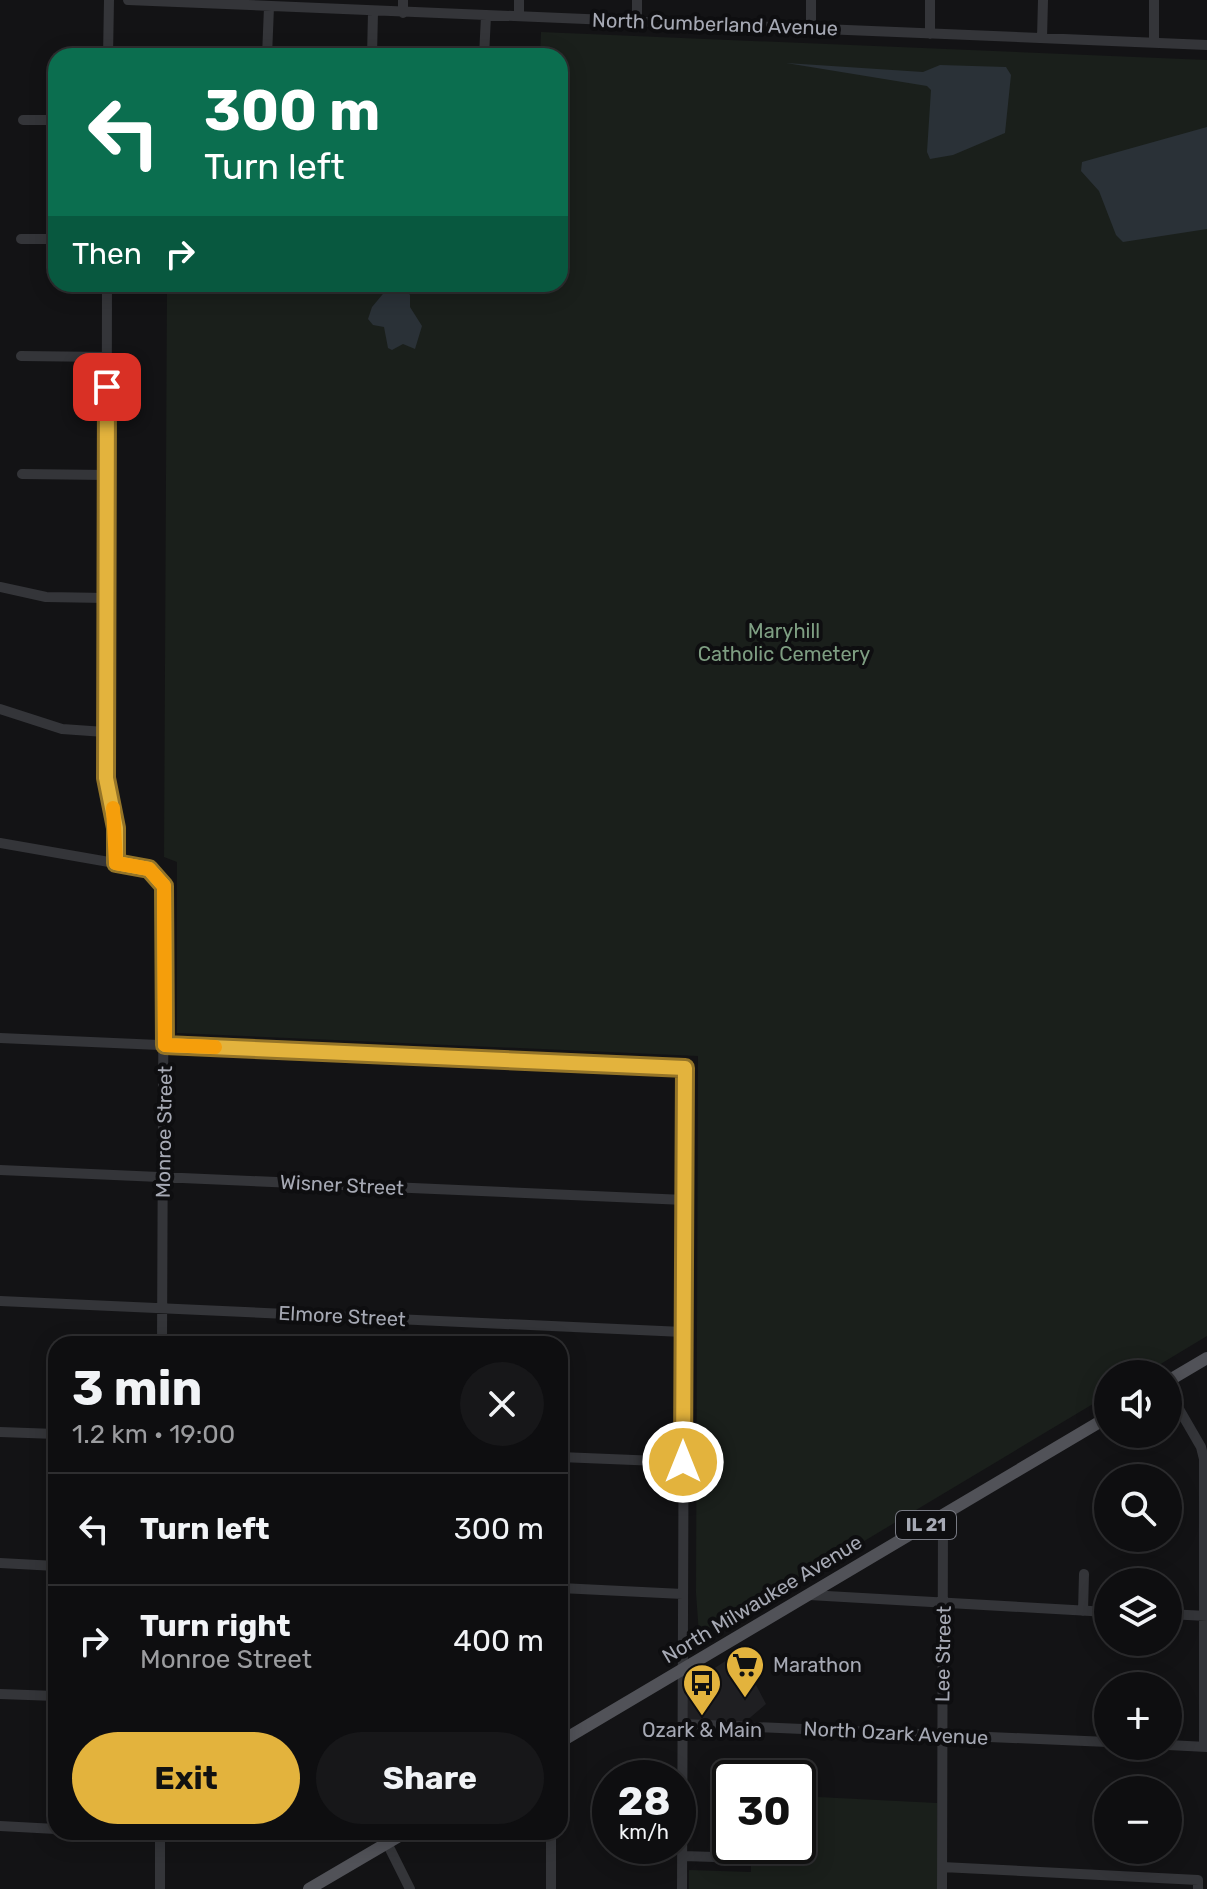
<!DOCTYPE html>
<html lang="en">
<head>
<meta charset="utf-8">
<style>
  body { margin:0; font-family:Rubik,sans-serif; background:#171719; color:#f1f3f6; height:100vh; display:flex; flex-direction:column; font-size:30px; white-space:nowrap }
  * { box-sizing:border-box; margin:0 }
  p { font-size:26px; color:#9b9c9f }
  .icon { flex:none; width:44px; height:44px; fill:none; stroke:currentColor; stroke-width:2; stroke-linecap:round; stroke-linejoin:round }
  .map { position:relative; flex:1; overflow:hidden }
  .drawer { position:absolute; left:48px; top:1336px; width:520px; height:504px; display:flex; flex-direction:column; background:#0e0e10; border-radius:24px; box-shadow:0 4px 20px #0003,0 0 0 2px #2e2e30 }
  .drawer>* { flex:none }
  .hud { position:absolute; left:48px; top:48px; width:520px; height:244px; border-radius:24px; box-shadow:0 4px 20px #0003,0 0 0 2px #2e2e30; background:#0b6e4f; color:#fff; overflow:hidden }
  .buttons { position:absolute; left:1094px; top:1360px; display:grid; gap:16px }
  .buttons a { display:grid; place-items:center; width:88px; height:88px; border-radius:50%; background:#0e0e10; box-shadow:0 4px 20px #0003,0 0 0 2px #2e2e30; font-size:40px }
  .speed { position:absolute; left:592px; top:1760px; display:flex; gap:16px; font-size:40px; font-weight:700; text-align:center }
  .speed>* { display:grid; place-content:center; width:104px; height:104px; border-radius:50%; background:#0e0e10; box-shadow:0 4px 20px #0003,0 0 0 2px #2e2e30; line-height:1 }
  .speed small { font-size:20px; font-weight:400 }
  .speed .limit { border:4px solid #111; border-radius:12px; background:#fff; color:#111 }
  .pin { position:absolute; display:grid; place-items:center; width:68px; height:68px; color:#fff; margin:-34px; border-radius:16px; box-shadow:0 4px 12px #0006 }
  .me { position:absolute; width:88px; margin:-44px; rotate:0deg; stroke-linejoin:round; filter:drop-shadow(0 0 6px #0008) }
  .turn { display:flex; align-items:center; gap:28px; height:168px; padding:0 24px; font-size:36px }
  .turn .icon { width:104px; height:104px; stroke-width:2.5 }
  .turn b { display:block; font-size:56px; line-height:68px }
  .then { display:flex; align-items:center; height:76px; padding:0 24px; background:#0003; gap:16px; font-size:30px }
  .round { display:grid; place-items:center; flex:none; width:84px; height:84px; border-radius:42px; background:#171719 }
  .overview { display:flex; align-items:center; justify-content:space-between; height:136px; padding:0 24px }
  h1 { font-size:48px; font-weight:700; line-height:60px }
  .button { display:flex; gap:16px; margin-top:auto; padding:16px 24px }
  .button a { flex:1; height:92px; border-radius:48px; background:#e3b33d; color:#111; font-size:32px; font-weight:700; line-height:92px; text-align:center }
  .button a+a { background:#171719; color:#f1f3f6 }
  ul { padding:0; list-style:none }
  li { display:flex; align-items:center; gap:24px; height:112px; padding:0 24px; border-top:2px solid #2e2e30 }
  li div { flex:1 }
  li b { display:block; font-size:30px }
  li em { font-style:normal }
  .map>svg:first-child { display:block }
  .built { fill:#1f1f22 }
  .green { fill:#1a1f1b }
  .water { fill:#2a3137 }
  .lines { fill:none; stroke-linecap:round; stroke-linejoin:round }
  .minor { stroke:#343539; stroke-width:10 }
  .major { stroke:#515258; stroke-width:12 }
  .route-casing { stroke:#947428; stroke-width:20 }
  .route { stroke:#e3b33d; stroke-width:14 }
  .slow { stroke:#f59e0b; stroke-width:14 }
  .labels { text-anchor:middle; stroke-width:8; stroke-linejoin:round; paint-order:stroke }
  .shield { fill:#0e0e10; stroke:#787a83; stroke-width:2 }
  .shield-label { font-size:18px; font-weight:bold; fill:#a6a9b4 }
  .street-label { font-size:20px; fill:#a6a9b4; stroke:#0e0e10 }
  .park-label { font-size:20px; fill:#7e9e82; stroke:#0e0e10 }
  .poi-label { font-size:20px; fill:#a6a9b4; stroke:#0e0e10; text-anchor:start }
</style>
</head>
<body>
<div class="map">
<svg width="1207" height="1889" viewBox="0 0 1207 1889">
  <rect width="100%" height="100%" fill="#131315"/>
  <path class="built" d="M739 1652 766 1704 738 1728 686 1726V1687Z"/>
  <path class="green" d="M541 32 1207 60V1336L1144 1374H1108V1395L704 1637 699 1634 696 1593 698 1056 177 1033V862L164 857 167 284H560V56H540Z
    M798 1796 937 1803V1889H689V1870L751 1872V1846H798Z"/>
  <path class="water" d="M786 63 923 72 940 65 1006 67 1011 75 1005 133 953 155 930 159 927 152 931 90 927 86Z
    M1207 127V229L1123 242 1116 235 1099 191 1081 171 1082 162Z
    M387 289 407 291 410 295V307L422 326 415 349 403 344 392 350 388 348 384 327 373 325 368 319 372 307Z"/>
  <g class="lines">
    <path class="minor" d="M128 0 1207 45
      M403 0V13
      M637 0V21
      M811 0V28
      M519 16V0
      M930 34V0
      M1042 38 1043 0
      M1154 43V0
      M108 56 109 0
      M267 56 269 7
      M372 56 373 12
      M484 56 486 16
      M23 120H56
      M21 239H56
      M107 284 106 778 115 818 116 863
      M21 356 107 357
      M22 474 107 475
      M0 587 46 597 106 598
      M0 709 62 729 105 732
      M0 843 149 869 164 886 162 1344
      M0 1038 685 1068 682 1889
      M0 1170 685 1200
      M0 1301 683 1332
      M1168 1390 1201 1447 1204 1459V1747
      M0 1432 56 1434
      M560 1457 683 1462
      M0 1563 56 1566
      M560 1588 683 1594
      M809 1595 1108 1612
      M1083 1611 1084 1574
      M1168 1614 1207 1616
      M0 1694 56 1696
      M684 1724 1108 1742
      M1168 1745 1207 1747
      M0 1826 56 1829
      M129 1832 160 1833
      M387 1843 410 1889
      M683 1856 747 1858
      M942 1867 1198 1880V1889
      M160 1889V1832
      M551 1889V1832
      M942 1889 943 1515"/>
    <path class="major" d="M1168 1381 1207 1358
      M560 1742 1108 1417
      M309 1889 406 1832"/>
  </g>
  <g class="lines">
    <g class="route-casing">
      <path id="route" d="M107 387 106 778 116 828V863L149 869 164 886 165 1045 685 1068 683 1462"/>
    </g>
    <use href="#route" class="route"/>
    <path class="slow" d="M113 808 116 863 149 869 164 886 165 1045 215 1047"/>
  </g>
  <defs>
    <g id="supermarket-pin" transform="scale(2)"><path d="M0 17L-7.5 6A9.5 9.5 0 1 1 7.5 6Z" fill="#e3b33d" stroke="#0e0e10"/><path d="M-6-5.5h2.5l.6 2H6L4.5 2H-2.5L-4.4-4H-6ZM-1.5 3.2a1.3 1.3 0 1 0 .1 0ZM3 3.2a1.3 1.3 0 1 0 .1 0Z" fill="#111"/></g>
    <g id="bus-pin" transform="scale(2)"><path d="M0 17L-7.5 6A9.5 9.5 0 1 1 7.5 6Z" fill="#e3b33d" stroke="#0e0e10"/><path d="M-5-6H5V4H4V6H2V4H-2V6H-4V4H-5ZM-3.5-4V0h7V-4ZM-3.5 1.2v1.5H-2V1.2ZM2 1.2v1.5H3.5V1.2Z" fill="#111"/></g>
  </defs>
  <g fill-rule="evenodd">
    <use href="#supermarket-pin" x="745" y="1665"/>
    <use href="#bus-pin" x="702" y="1683"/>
  </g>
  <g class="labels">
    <rect class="shield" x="896" y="1511" width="60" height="28" rx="6"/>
    <g class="shield-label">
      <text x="926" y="1531">IL 21</text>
    </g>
    <g class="street-label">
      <text transform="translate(715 24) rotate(2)" y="7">North Cumberland Avenue</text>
      <text transform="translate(164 1132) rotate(-89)" y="7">Monroe Street</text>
      <text transform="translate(342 1185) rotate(3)" y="7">Wisner Street</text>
      <text transform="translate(342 1316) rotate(3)" y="7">Elmore Street</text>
      <text transform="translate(762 1599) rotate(-31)" y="7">North Milwaukee Avenue</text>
      <text transform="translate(943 1654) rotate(-89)" y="7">Lee Street</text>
      <text transform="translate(896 1733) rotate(3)" y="7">North Ozark Avenue</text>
    </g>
    <g class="park-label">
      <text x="784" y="638">Maryhill<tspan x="784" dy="23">Catholic Cemetery</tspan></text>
    </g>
    <g class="poi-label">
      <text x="773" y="1672">Marathon</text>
      <text x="702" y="1737" text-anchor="middle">Ozark &amp; Main</text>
    </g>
  </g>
</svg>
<div class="buttons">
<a><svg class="icon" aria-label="sound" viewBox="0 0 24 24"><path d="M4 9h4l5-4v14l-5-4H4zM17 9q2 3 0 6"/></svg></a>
<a><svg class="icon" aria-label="search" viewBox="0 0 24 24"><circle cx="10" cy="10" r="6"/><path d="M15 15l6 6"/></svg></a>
<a><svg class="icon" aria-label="layers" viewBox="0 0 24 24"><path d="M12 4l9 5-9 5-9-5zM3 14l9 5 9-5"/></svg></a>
<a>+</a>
<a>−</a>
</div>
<div class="speed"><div>28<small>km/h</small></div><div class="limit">30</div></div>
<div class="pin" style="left:107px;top:387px;background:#d93025"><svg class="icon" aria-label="arrive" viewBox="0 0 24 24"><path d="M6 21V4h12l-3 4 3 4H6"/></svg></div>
<svg class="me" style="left:683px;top:1462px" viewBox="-20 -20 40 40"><circle r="17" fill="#e3b33d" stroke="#fff" stroke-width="3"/><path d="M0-11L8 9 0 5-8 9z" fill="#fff"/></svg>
<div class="hud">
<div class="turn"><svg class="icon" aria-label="left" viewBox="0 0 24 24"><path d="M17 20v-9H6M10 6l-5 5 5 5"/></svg><div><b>300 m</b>Turn left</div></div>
<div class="then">Then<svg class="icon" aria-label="right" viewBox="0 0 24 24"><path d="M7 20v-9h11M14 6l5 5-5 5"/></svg></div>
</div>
<section class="drawer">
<div class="overview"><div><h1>3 min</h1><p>1.2 km · 19:00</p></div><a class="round"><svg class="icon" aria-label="close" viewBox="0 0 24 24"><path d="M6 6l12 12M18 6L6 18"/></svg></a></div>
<ul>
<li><svg class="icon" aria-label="left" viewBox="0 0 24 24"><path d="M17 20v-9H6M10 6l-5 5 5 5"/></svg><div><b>Turn left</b></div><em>300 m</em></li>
<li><svg class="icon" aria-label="right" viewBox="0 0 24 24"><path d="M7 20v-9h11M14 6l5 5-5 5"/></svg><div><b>Turn right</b><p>Monroe Street</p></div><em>400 m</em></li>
</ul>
<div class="button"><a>Exit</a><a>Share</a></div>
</section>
</div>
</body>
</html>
